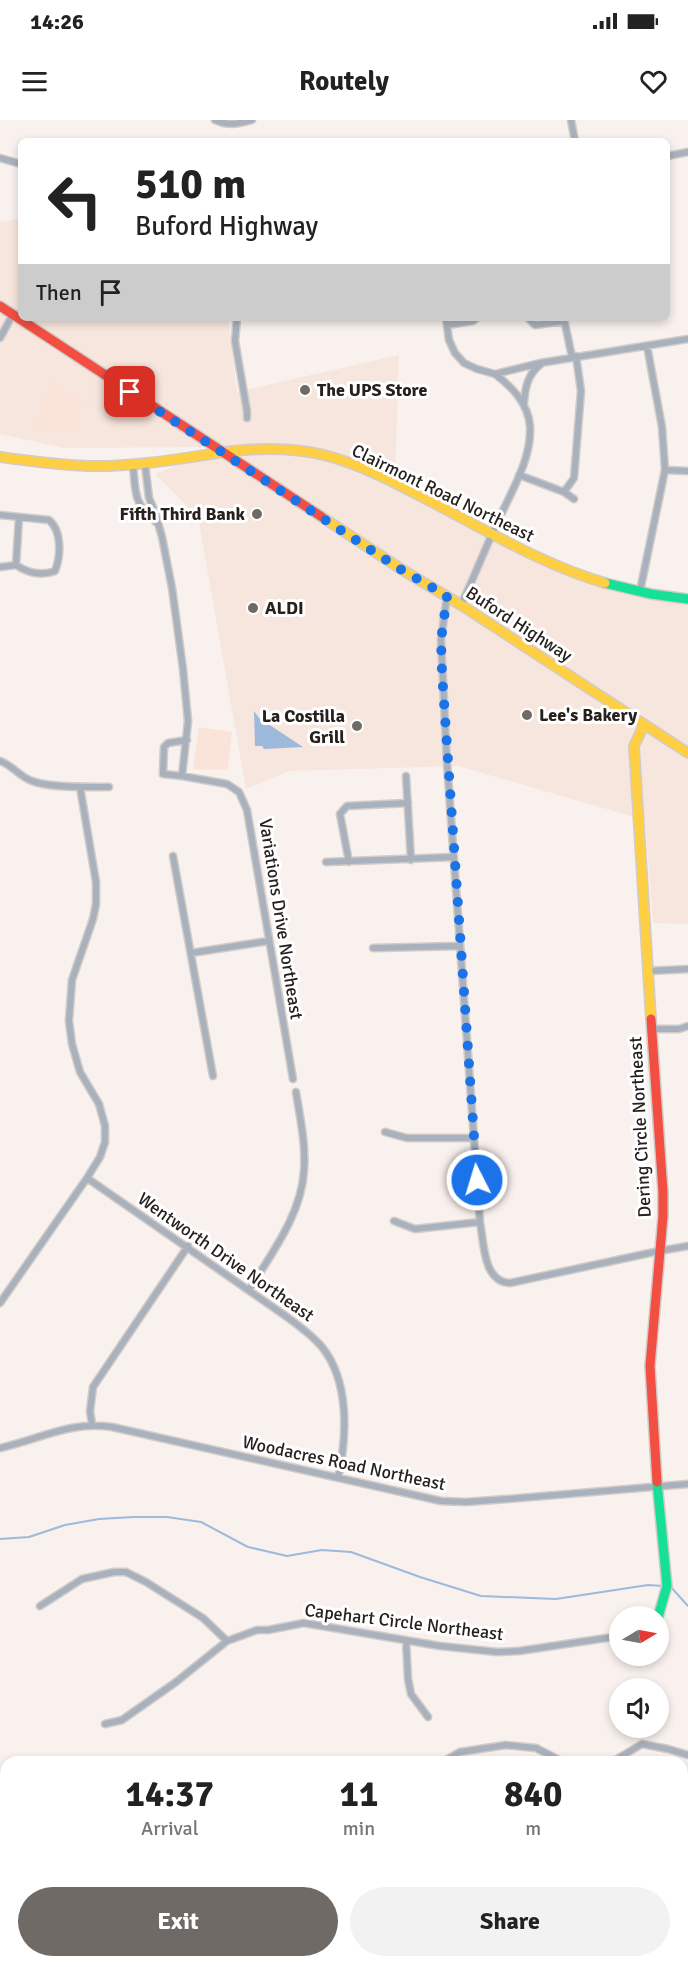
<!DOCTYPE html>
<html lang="en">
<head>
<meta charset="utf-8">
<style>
  body { margin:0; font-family:Signika,sans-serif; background:#f2f2f2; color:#222; height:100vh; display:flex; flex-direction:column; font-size:22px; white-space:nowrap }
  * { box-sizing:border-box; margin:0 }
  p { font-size:20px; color:#767676 }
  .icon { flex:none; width:33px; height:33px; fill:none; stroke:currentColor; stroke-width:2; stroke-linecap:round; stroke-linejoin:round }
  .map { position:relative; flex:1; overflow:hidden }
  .sheet { position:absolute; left:0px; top:1636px; width:688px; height:212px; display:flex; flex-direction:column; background:#fff; border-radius:18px 18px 0 0; box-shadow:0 3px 9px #0003 }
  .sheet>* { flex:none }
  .top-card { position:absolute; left:18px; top:18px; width:652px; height:183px; border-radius:9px; box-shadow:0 3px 9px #0003; background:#fff; color:#222; overflow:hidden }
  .needle { width:39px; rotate:80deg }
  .controls { position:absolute; left:609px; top:1486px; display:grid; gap:12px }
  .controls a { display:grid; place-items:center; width:60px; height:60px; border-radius:50%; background:#fff; box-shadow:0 3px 9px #0003; font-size:30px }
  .pin { position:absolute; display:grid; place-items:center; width:51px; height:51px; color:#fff; margin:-26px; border-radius:12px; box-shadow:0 3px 9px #0006 }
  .me { position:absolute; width:66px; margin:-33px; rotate:355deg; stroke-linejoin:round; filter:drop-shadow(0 0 4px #0008) }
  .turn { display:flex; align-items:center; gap:21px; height:126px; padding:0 18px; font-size:27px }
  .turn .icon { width:78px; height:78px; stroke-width:2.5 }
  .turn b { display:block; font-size:42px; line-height:51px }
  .then { display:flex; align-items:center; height:57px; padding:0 18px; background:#0003; gap:12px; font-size:22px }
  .eta { display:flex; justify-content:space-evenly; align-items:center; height:102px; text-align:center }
  .eta b { font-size:36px; font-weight:700; line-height:42px }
  .primary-button { display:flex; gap:12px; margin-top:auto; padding:12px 18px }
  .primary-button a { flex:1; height:69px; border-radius:36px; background:#706a67; color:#fff; font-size:24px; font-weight:700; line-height:69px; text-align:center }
  .primary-button a+a { background:#f2f2f2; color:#222 }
  .status { display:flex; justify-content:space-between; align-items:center; height:42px; padding:0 30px; background:#fff; direction:ltr }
  .status svg { height:16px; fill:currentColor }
  header { display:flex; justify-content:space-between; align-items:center; height:78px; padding:0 18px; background:#fff; font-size:27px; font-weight:700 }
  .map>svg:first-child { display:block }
  .built { fill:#f7e6dd }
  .green { fill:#fae4da }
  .water { fill:#9db9dc }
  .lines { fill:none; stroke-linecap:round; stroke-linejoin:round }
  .stream { stroke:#9db9dc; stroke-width:2 }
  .street-casing { stroke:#d2ccc9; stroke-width:9 }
  .fast-casing { stroke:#d2ccc9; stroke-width:12 }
  .slow-casing { stroke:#d2ccc9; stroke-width:12 }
  .jam-casing { stroke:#d2ccc9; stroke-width:12 }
  .street { stroke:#a9b1bd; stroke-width:6 }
  .fast { stroke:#16e098; stroke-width:9 }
  .slow { stroke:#ffcf43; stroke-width:9 }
  .jam { stroke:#f24e42; stroke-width:9 }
  .route { stroke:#1a73e8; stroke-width:10; stroke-dasharray:0 18 }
  .poi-dot { fill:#706a67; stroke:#fff; stroke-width:2 }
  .labels { text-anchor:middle; stroke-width:6; stroke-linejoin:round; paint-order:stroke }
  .poi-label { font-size:18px; font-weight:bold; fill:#27211e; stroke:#fff; text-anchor:start }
  .street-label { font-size:18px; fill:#27211e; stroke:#fff }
</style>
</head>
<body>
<div class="status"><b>14:26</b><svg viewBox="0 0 49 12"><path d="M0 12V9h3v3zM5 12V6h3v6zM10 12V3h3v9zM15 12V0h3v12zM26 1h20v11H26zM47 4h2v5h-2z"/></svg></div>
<header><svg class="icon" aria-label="menu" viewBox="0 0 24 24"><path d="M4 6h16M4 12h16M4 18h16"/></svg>Routely<svg class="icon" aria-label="heart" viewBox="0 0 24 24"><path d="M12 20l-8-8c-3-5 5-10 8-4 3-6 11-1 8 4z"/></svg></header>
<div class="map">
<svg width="688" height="1847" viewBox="0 0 688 1847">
  <rect width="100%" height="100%" fill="#f9f1ee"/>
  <path class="built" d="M21 98V198H228L237 272 399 235 395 361 572 455 688 476V804L653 803 645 700 458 646 289 651 246 669 198 397 155 354 220 327 64 328 0 314V102Z
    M6 1682V1830L0 1825V1684Z
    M22 1842H157L168 1847H28Z
    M340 1842H509L514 1847H337Z"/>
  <path class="green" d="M46 261H51L82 281 81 310 79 312 37 308 32 305V302L38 300 48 268 47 265H42Z
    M199 607 232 612 228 650 193 649Z"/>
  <path class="water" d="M254 591 259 598 303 627 264 629 262 626H255Z"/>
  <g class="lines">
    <path class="stream" d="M0 1419 29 1417 65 1405 99 1399 133 1397H167L201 1402 248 1427 287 1436 322 1430 351 1432 420 1457 481 1476 556 1479 648 1465 664 1466
      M670 1466 688 1486"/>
    <g class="street-casing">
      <path id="street" d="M215 0C227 6 239 4 252 0
        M571 0 575 21
        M668 36 688 32
        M0 38 21 44
        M237 198 235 221 247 291V298
        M446 198 449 220 455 233 464 243 477 249 495 254 540 243 688 219
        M528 198 535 205 564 201
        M564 199 572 237
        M447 205 473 201 477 198
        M0 218 13 194
        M524 283C525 267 528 254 541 244
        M145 344 149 378 155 392 162 417 172 468 183 549 188 601 182 656 227 664 239 672 247 690 293 959
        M133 345C136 377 133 381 158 404
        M665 350 688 351
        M519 355 564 372 574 358 581 271 576 236
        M564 372 574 379
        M0 395 49 400C62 411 61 435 55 451 42 456 28 453 16 445L0 447
        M16 445 19 397
        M640 471 665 350 662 307 647 226
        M447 476 441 520 447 643 480 1102C484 1123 483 1162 510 1163L659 1131 688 1126
        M461 485C474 457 485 429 498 401 511 372 532 339 530 306 528 283 512 267 495 254
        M0 641C12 645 20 657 32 661 49 668 90 667 109 667
        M182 656 163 654 164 627 168 623 187 620
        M406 656 411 740
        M173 736 213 956
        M326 742 454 737
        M349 742 340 694 347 686 408 683
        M373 828 460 826
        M191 833 268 821
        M648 851 688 849
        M651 909H679L688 906
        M385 1012 407 1018H473
        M87 1058 287 1197C299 1206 312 1215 322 1227 350 1262 347 1317 338 1358
        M394 1101 415 1109 480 1102
        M249 1170C271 1134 302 1094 304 1050 306 1024 300 998 296 972
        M0 1183 87 1058 100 1037 105 1022V1006L99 984 80 952 72 924 69 901 72 860 93 799 96 784V762L80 667
        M92 1304 90 1291 93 1267 188 1126
        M0 1328C41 1319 68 1301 112 1307L441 1381 466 1382 507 1379 688 1364
        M40 1486 82 1459 114 1452H126L146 1462 203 1498 227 1521
        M406 1520 408 1559 411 1574 428 1597
        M105 1604 122 1600 176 1562 227 1521 257 1510H268L304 1503 440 1526 497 1532 519 1531 620 1516
        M443 1642 460 1632 506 1625 536 1628 563 1642
        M612 1642 642 1624 668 1629 688 1635
        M682 1762 688 1769
        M229 1842 231 1847
        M500 1842 505 1847
        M585 1842 589 1847
        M330 1847 334 1842"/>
    </g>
    <g class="fast-casing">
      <path id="fast" d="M605 463 651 474 688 479
        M657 1362 667 1466 658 1497
        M0 1833 6 1838"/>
    </g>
    <g class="slow-casing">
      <path id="slow" d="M224 332C257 328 291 327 324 335 359 344 392 361 424 378 483 408 540 444 605 463
        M0 337C29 341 58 345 87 346 133 347 179 339 224 332
        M322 397 401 449 461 485 688 633
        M644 605 634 626 651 899
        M11 1842 18 1847"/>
    </g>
    <g class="jam-casing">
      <path id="jam" d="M0 186 322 397
        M651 899 663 1072V1096L650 1246 657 1362"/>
    </g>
    <use href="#street" class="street"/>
    <use href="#fast" class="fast"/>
    <use href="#slow" class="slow"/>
    <use href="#jam" class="jam"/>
  </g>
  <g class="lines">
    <path class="route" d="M130 272 400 449 447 476 441 520 442 553 477 1060"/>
  </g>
  <g class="poi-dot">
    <circle cx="305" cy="270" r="6"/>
    <circle cx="257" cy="394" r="6"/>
    <circle cx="253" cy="488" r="6"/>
    <circle cx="527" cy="595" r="6"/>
    <circle cx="357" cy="606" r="6"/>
  </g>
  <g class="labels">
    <g class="poi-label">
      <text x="317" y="276">The UPS Store</text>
      <text x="245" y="400" text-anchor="end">Fifth Third Bank</text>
      <text x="265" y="494">ALDI</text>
      <text x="539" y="601">Lee's Bakery</text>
      <text x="345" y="602" text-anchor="end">La Costilla<tspan x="345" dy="21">Grill</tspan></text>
    </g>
    <g class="street-label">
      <text transform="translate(443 373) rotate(26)" y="6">Clairmont Road Northeast</text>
      <text transform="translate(519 504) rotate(33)" y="6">Buford Highway</text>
      <text transform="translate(281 799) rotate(81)" y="6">Variations Drive Northeast</text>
      <text transform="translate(640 1007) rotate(-93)" y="6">Dering Circle Northeast</text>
      <text transform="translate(226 1137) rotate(35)" y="6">Wentworth Drive Northeast</text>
      <text transform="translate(344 1343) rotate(12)" y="6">Woodacres Road Northeast</text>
      <text transform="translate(404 1502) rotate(7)" y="6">Capehart Circle Northeast</text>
    </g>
  </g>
</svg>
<div class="controls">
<a><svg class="needle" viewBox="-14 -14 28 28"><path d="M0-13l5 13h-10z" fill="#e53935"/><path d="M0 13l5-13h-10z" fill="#767676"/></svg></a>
<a><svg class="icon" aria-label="sound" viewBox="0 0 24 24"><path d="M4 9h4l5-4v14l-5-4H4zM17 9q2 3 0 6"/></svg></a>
</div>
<div class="pin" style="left:130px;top:272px;background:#d93025"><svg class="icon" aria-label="arrive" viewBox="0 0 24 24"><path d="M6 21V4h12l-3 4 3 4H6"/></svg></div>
<svg class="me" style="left:477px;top:1060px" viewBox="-20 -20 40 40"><circle r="17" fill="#1a73e8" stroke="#fff" stroke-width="3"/><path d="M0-11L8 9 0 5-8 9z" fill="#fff"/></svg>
<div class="top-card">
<div class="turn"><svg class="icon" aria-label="left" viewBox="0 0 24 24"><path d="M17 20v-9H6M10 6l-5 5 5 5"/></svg><div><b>510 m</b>Buford Highway</div></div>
<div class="then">Then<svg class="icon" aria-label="arrive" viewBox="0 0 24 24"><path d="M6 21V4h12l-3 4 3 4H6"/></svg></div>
</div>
<section class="sheet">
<div class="eta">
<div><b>14:37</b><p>Arrival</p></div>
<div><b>11</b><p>min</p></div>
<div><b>840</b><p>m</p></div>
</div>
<div class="primary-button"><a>Exit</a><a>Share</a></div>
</section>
</div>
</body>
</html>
